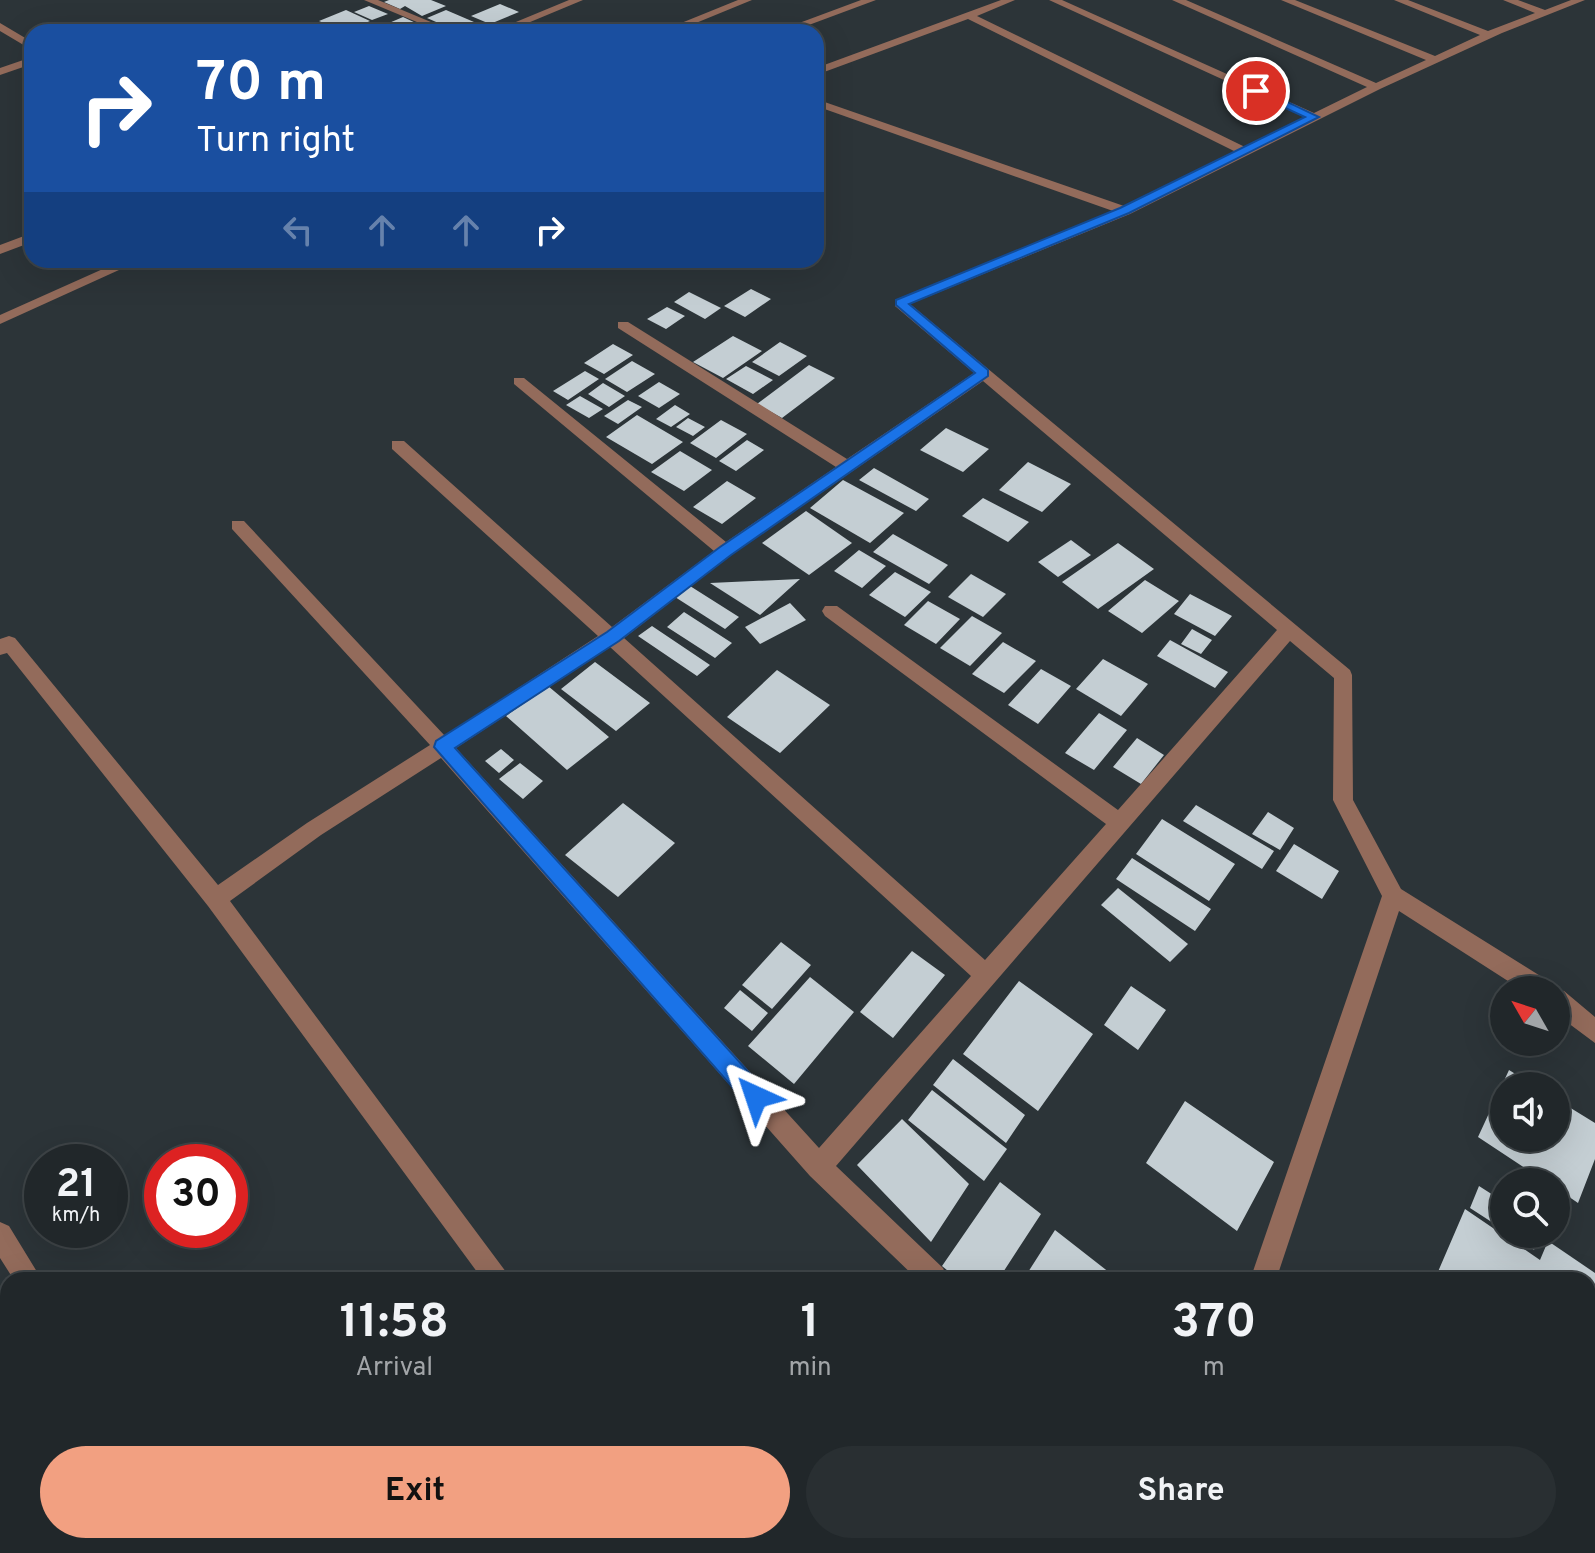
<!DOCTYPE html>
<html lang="en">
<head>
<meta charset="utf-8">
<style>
  body { margin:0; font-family:Overpass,sans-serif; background:#292f32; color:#f1f3f6; height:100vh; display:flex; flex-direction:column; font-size:30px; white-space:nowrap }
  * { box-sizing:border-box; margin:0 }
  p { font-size:26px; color:#a2a5a8 }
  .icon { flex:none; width:44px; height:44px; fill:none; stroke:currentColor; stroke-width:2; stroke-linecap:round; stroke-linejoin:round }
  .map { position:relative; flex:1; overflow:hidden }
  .details { position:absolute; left:0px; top:1272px; width:1596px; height:282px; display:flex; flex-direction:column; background:#21272a; border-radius:24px 24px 0 0; box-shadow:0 8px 32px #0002,0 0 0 2px #3e4447 }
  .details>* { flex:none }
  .hud { position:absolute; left:24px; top:24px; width:800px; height:244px; border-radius:24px; box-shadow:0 8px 32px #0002,0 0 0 2px #3e4447; background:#1a4fa0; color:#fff; overflow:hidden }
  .needle { width:52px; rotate:309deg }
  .tools { position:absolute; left:1490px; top:976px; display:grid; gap:16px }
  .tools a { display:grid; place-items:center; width:80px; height:80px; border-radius:50%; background:#21272a; box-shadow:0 8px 32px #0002,0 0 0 2px #3e4447; font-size:40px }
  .speed { position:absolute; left:24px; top:1144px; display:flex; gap:16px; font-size:40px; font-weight:700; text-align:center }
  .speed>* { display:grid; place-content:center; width:104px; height:104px; border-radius:50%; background:#21272a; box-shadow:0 8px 32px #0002,0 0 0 2px #3e4447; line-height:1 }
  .speed small { font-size:20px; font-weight:400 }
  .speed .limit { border:12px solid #d22; background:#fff; color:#111 }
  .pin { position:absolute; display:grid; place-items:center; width:68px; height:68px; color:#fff; margin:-34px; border:4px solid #fff; border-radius:50%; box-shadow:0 2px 8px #0007 }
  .me { position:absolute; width:88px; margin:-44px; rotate:318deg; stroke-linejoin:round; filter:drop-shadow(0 0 6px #0008) }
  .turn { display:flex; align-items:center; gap:28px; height:168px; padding:0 40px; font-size:36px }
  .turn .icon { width:104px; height:104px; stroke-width:2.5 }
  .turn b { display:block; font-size:56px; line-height:68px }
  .lanes { display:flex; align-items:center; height:76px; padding:0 40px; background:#0003; justify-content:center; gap:40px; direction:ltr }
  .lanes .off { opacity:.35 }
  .eta { display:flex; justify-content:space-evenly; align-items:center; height:136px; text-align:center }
  .eta b { font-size:48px; font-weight:700; line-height:56px }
  .button { display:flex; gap:16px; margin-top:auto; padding:16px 40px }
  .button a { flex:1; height:92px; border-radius:48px; background:#f2a081; color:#111; font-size:32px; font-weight:700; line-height:92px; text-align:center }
  .button a+a { background:#292f32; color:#f1f3f6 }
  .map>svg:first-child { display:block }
  .building { fill:#c4ced3 }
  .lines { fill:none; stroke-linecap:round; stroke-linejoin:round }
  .minor { fill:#936b5b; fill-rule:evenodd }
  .route { fill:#1a73e8; stroke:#114b97; stroke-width:2 }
</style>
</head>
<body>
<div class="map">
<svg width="1595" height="1553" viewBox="0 0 1595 1553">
  <rect width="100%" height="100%" fill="#2c3438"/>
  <path class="building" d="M389 0H431L446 6 422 16 405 6 400 9 384 2Z
    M500 4 519 12 490 24 471 16Z
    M369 6 388 14 372 20 354 12Z
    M346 10 370 21 344 32 319 21Z
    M446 10 488 28 479 32H459L427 18Z
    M403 17 418 24 398 32 382 26Z
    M751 289 771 299 745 317 724 306Z
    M689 292 721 308 705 319 674 302Z
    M667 307 685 316 666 329 647 319Z
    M733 336 762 351 723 378 693 362Z
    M780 342 807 356 779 376 752 362Z
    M613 344 633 355 604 374 584 363Z
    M632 361 655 374 627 392 605 379Z
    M809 365 835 378 782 418 757 404Z
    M746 366 773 380 753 394 726 379Z
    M585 371 599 379 568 400 553 391Z
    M659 382 680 394 659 408 638 396Z
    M603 383 625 396 609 407 588 394Z
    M580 396 603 409 589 418 566 405Z
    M628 400 642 407 618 424 604 416Z
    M675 405 690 414 671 427 656 419Z
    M637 415 683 442 652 464 606 437Z
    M688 418 705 427 693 436 676 427Z
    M721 420 747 434 716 458 690 443Z
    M946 428 989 449 963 472 920 450Z
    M747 440 764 450 736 471 719 461Z
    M680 451 712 470 684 491 651 472Z
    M1028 462 1071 484 1042 512 999 490Z
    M874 468 929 499 916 511 859 480Z
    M843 480 904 513 870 543 810 508Z
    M727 481 756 498 722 524 693 507Z
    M983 498 1029 522 1008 542 962 516Z
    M806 511 852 543 809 575 762 543Z
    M893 534 948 565 929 584 873 552Z
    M1071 540 1091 555 1058 577 1038 562Z
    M1118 543 1154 569 1098 609 1062 582Z
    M859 550 886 566 862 588 834 571Z
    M895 572 931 592 905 617 869 595Z
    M971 574 1006 594 983 617 948 597Z
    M800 579 760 615 710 583Z
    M1145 580 1179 601 1142 633 1108 611Z
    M690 586 739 617 725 629 675 597Z
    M1190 594 1232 616 1215 636 1174 614Z
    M928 601 960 619 936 644 904 625Z
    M790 603 806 620 760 644 745 627Z
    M684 612 732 643 715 658 667 627Z
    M972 616 1002 633 970 666 940 648Z
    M652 626 710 665 697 676 638 636Z
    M1192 629 1212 640 1201 654 1181 644Z
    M1170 640 1228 672 1215 688 1157 656Z
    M1003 642 1036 661 1004 693 972 674Z
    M1103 659 1148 684 1121 716 1076 689Z
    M595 662 650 703 616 731 561 689Z
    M1041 669 1071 686 1038 724 1008 705Z
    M777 670 830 705 780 753 727 717Z
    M548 686 609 737 567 770 506 716Z
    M1099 713 1127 730 1094 770 1065 753Z
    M1137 738 1164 755 1141 784 1113 767Z
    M501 749 514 760 499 773 485 761Z
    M520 763 543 781 523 799 499 779Z
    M623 803 675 843 618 897 565 855Z
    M1196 805 1274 851 1262 869 1183 821Z
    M1268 812 1294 828 1280 850 1252 834Z
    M1162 819 1235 864 1209 901 1136 854Z
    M1294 844 1339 871 1322 899 1276 871Z
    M1132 858 1211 909 1195 931 1116 879Z
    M1118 888 1188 944 1170 962 1101 905Z
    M781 942 811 965 772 1009 742 985Z
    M912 951 945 975 893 1038 860 1012Z
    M810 977 854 1012 794 1084 748 1046Z
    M1019 981 1093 1034 1038 1111 963 1054Z
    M1131 986 1166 1010 1138 1050 1104 1025Z
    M740 990 768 1013 752 1031 724 1008Z
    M953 1059 1025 1115 1006 1143 933 1085Z
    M1509 1070 1535 1086H1504V1138H1556V1099L1595 1123V1159L1578 1203 1556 1188V1182H1546L1478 1137Z
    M932 1090 1007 1149 984 1181 908 1120Z
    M1185 1101 1274 1162 1237 1231 1146 1163Z
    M902 1119 969 1184 931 1242 857 1165Z
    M1000 1182 1041 1214 998 1280H959L942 1266Z
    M1479 1186 1504 1202V1230L1470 1208Z
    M1465 1209 1540 1260 1548 1241 1595 1273V1299L1588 1317V1280H1445L1437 1274Z
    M1055 1230 1119 1280H1023Z
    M1510 1234H1540L1534 1250Z"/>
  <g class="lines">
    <path class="minor" d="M364 0H378L455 32H441Z
      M569 0H583L506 32H492Z
      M738 0H752L674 32H659Z
      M861 0H876L790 32H775Z
      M1001 0H1015L977 16 1245 147 1305 117 1049 0H1062L1314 113 1367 87 1172 0H1186L1376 83 1426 60 1281 0H1295L1435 56 1480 35 1394 0H1408L1488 31 1535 13 1503 0H1518L1545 10 1571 0H1585L1502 33 1380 89 1130 214 910 304 1350 670 1352 675 1353 800 1401 889 1550 982 1553 989 1564 991 1595 1017V1043L1556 1014V990H1522L1399 911 1276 1280H1250L1382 896 1333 800 1334 678 1290 641 836 1166 943 1268 947 1277 946 1280H918L810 1176 441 758 321 835 230 901 512 1280H483L208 906 7 653 0 655V639L9 636 15 638 218 885 307 823 430 745 232 529V521H244L445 736 598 636 392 449V441H404L612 627 714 551 514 384V378H524L726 542 836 467 618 328V322H628L847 459 974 373 895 306V300L1113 211 816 106V99L1124 206 1236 152 968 19 816 75V68ZM983 381 1277 630 1118 810 837 606H825L822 611 825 616 1106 824 985 960 624 638 731 555ZM610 647 971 976 819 1148 456 748Z
      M0 23 32 42V50L0 31Z
      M32 57V64L0 75V68Z
      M32 233V242L0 254V245Z
      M123 260H141L0 324V315Z
      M0 1222 9 1226 42 1280H14L0 1258Z
      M1595 1424V1495L1588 1497V1427Z
      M1588 1535 1592 1553H1562L1563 1546H1588Z
      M70 1546H104L101 1553H67Z
      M181 1546H213L216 1553H184Z
      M678 1546H712L709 1553H675Z
      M1149 1546H1179L1176 1553H1146Z
      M1213 1546H1247L1250 1553H1216Z"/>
  </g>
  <path class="route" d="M1253 89H1260L1319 117 1129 213 909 304 988 370V376L731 555 619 641 455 748 764 1089 767 1097 764 1105 756 1108 748 1105 434 747 436 741 607 632 720 547 975 373 896 305V300L1120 208 1305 117 1253 93Z"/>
</svg>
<div class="tools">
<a><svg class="needle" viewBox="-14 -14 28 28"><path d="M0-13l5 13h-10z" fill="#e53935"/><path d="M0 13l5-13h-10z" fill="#a2a5a8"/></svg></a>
<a><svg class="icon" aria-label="sound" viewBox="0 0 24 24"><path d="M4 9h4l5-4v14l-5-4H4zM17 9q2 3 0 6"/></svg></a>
<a><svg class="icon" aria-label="search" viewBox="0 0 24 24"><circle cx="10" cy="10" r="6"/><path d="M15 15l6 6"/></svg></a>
</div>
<div class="speed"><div>21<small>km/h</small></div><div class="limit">30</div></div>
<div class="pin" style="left:1256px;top:91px;background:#d93025"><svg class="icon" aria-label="arrive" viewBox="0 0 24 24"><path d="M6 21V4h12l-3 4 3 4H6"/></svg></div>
<svg class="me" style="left:756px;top:1097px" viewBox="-20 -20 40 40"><path d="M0-17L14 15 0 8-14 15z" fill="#1a73e8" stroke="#fff" stroke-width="4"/></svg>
<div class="hud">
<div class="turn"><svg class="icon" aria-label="right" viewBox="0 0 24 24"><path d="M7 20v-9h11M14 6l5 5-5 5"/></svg><div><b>70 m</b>Turn right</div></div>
<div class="lanes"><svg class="icon off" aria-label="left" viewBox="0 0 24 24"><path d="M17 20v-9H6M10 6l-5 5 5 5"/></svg><svg class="icon off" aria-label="ahead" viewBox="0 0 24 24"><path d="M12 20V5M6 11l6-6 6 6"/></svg><svg class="icon off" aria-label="ahead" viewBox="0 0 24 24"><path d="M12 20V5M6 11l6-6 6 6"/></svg><svg class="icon" aria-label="right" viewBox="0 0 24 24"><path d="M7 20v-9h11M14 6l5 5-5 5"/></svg></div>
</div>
<section class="details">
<div class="eta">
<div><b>11:58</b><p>Arrival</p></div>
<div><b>1</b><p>min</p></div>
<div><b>370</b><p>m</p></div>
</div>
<div class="button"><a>Exit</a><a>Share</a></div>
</section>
</div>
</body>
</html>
